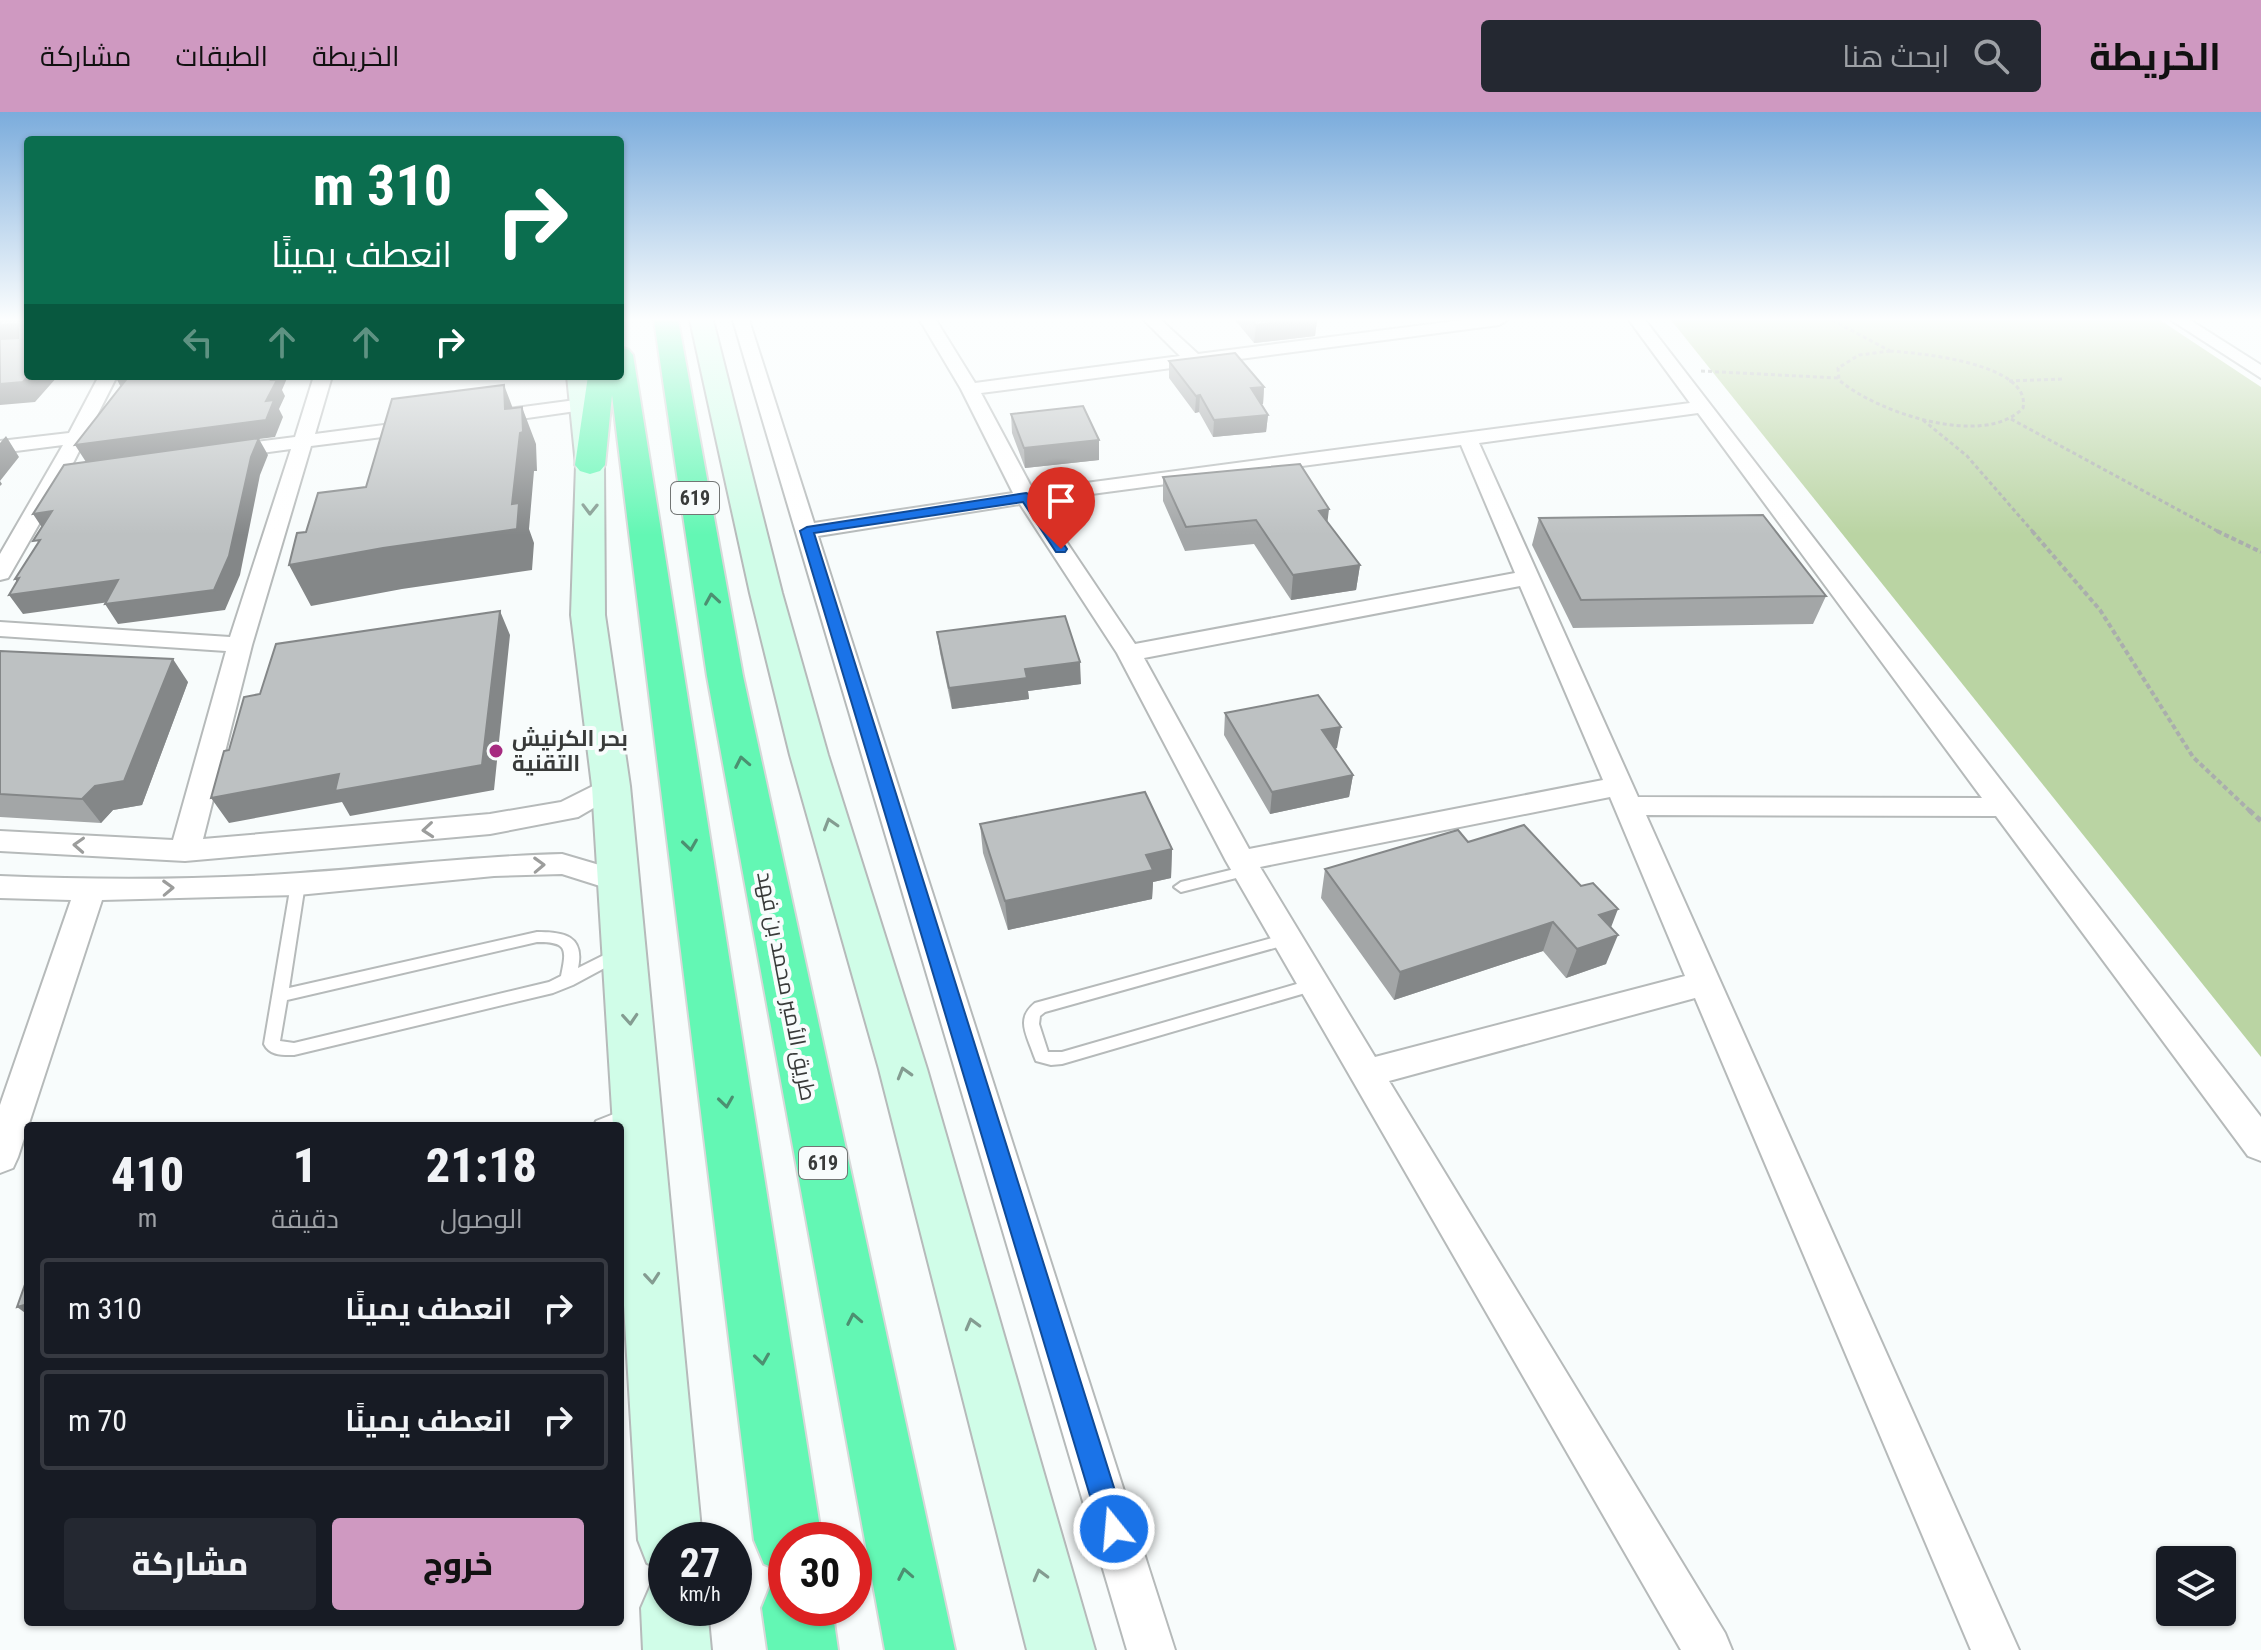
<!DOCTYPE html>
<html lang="ar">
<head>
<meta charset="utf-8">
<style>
  body { margin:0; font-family:"Roboto Condensed",Cairo,sans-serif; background:#242831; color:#f1f3f6; direction:rtl; height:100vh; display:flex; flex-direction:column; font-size:30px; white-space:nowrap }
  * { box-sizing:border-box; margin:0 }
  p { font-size:26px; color:#9ea1a6 }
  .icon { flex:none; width:44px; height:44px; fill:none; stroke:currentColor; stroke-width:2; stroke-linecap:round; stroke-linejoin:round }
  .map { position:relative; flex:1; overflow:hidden; direction:ltr }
  .panel { position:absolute; left:24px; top:1010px; width:600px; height:504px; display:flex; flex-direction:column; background:#171b24; border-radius:8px; box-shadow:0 2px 6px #0004; direction:rtl }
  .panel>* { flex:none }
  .guide { position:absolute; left:24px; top:24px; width:600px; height:244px; border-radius:8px; box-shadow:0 2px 6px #0004; direction:rtl; background:#0b6e4f; color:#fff; overflow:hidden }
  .controls { position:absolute; left:2156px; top:1434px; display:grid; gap:16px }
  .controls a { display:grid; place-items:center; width:80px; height:80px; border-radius:8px; background:#171b24; box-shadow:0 2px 6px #0004; font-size:40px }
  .speed { position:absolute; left:648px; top:1410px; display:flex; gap:16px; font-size:40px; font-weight:700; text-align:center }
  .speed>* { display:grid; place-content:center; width:104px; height:104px; border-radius:50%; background:#171b24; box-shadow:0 2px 6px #0004; line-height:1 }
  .speed small { font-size:20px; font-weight:400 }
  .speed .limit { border:12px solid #d22; background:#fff; color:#111 }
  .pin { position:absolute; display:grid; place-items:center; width:68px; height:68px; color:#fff; margin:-82px -34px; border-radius:50% 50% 50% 0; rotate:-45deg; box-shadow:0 0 8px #0007 }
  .pin .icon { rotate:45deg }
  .me { position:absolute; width:88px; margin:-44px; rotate:343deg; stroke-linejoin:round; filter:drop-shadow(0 0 6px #0008) }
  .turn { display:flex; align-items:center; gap:28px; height:168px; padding:0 40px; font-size:36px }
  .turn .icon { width:104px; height:104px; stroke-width:2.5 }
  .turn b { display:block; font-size:56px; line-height:68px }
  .lanes { display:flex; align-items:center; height:76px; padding:0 40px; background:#0003; justify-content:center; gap:40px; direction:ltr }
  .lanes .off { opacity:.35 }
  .eta { display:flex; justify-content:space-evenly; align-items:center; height:136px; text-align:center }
  .eta b { font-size:48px; font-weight:800; line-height:56px }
  .button { display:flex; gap:16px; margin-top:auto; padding:16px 40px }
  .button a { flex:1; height:92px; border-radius:8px; background:#cf99c1; color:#111; font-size:32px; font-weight:800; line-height:92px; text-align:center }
  .button a+a { background:#242831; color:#f1f3f6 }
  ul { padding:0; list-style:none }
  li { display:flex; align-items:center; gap:24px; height:100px; margin:0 16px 12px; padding:0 24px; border:4px solid #363941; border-radius:8px }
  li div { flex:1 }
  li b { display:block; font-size:30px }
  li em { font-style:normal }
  header { display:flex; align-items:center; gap:48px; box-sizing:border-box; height:112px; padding:0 40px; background:#cf99c1; color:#111 }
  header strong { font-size:38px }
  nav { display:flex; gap:44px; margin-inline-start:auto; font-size:28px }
  .search { width:560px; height:72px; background:#242831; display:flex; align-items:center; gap:20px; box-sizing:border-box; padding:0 28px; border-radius:8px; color:#9ea1a6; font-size:30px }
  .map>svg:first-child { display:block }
  .green { fill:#bad4a3 }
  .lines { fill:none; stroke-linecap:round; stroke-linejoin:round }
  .lane-casing { stroke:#b6baba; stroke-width:4 }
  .street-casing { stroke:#b6baba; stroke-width:4 }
  .secondary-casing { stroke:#b6baba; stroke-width:4 }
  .highway-casing { stroke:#d7d8d8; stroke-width:4 }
  .path-far2 { stroke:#aaaead; stroke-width:3; stroke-dasharray:4 3; stroke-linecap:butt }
  .path-far1 { stroke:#aaaead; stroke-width:4; stroke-dasharray:5 3; stroke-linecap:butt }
  .path { stroke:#aaaead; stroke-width:5; stroke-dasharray:6 4; stroke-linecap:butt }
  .lane { fill:#fff; fill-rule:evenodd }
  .street { fill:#fff; fill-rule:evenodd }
  .secondary { fill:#d0fde8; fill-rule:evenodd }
  .highway { fill:#63f7b4; fill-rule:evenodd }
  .wall { fill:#a3a6a7 }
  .shaded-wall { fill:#848788 }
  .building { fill:#bdc1c2; stroke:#848788; stroke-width:2 }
  .oneway { stroke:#849c91 }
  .oneway2 { stroke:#4c9071 }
  .oneway3 { stroke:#9c9d9c }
  .route { fill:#1a73e8; stroke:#114b97; stroke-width:2 }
  .poi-dot { fill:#a62b80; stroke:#f8fcfc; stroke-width:3 }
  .labels { text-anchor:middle; stroke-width:8; stroke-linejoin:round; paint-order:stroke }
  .shield { fill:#f8fcfc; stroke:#727574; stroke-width:2 }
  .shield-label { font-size:20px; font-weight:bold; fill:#393b3a }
  .poi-label { font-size:22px; font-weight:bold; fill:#393b3a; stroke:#f8fcfc; text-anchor:start }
  .street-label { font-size:22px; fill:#393b3a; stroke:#f8fcfc }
</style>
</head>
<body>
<header>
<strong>الخريطة</strong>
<div class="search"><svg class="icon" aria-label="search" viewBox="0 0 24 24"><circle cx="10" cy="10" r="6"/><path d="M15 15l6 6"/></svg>ابحث هنا</div>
<nav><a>الخريطة</a><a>الطبقات</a><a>مشاركة</a></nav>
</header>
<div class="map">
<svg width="2261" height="1538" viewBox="0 0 2261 1538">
  <rect width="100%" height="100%" fill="#f8fcfc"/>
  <path class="green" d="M1671 208H2160L2261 275V945Z"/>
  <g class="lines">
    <g class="lane-casing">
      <path id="lane" d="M1247 754 1254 759 1252 762 1181 780 1174 775 1181 770Z
        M298 767 305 772 289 876 537 820C563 820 585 823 578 856L620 835 625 837 627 841 625 845 573 873 553 881 294 943C282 943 270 944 264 932L291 772ZM537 830C567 830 567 836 561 864L549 870 294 931 280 929 287 888Z
        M1287 822 1292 823 1294 827 1292 831 1045 900 1040 904 1039 912 1048 940H1062L1314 867 1319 869 1322 873 1319 877 1062 952 1051 953 1036 949 1034 944C1027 923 1015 907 1035 891Z
        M629 996 635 998 637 1003 635 1008 620 1014H594L596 1009Z"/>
    </g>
    <g class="street-casing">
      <path id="street" d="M733 208H749L814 411 1013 381 961 277 920 208H936L975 271 1180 244 1144 208H1161L1198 242 1463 208H1507L1499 213 981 281 1033 378 1690 291 1629 208H1645L2261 1005V1049L2248 1044 1996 704 1646 703 2019 1538H1971L1695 886 1389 969 1725 1521 1732 1538H1681L1226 749 1117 541 1020 392 818 424 1175 1538H1127ZM1698 301 1982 686 1638 685 1479 331ZM1461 333 1515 461 1135 532 1039 389ZM1520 474 1603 668 1249 737 1144 546ZM1610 685 1685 864 1375 945 1260 755Z
        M2171 208H2190L2261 253V266Z
        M99 264H117L66 365 11 461 8 466 0 468V442L63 333 0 341V329L69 321Z
        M314 264H332L315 322 422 308 432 314 422 320 311 334 252 533 203 727 490 702 561 690 611 665 621 668 625 674 621 680 578 705 490 722 185 749 0 739V719L173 728 226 539 0 524V510L230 525 291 337 224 346 214 340 224 334 295 325Z
        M583 287 592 293 590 297 486 312 477 306 486 300Z
        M562 742 630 762 634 769 630 776 619 780 562 762 494 764 298 783 102 788 18 1045 13 1056 0 1061V993L71 788 0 786V764C99 768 200 768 300 761 387 755 474 744 562 742Z"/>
    </g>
    <g class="secondary-casing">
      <path id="secondary" d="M690 208H713L782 481 828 643 927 957 1095 1538H1027L879 957 790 643 750 481Z
        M567 264H593L604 353 605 503 630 674 702 1428H666V1458L647 1451 638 1428 620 1126V1014H613L592 674 571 503 576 353Z
        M666 1466V1496H707L711 1538H643L641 1496 651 1473Z"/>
    </g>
    <g class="highway-casing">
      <path id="highway" d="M654 208H678L743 564 955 1538H885L707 564Z
        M620 235 629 238 633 243 822 1428H786V1461L764 1452 754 1428 612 283 605 353 600 359 590 362 580 359 575 353 588 264H620Z
        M786 1466V1496H832L838 1538H768L762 1496 772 1471Z"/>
    </g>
    <path class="path-far2" d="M1832 208 1890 239
      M1890 239C1918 241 2032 251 2023 296 1984 337 1876 300 1839 268L1838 256 1859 243Z
      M1701 259 1838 266
      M2009 269 2064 267
      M2011 307 2221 421
      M1923 308 1967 344 2034 421"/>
    <path class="path-far1" d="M2032 419 2100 498 2193 645 2251 700
      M2217 419 2261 440"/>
    <path class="path" d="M2249 698 2261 709"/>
    <use href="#lane" class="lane"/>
    <use href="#street" class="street"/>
    <use href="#secondary" class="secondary"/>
    <use href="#highway" class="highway"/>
  </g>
  <path class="wall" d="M1235 208H1317L1315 224 1254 231Z
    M1169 249 1264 275 1263 292H1261L1268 303 1266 320 1213 325 1199 300 1195 301 1169 266Z
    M1011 302 1099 348 1025 356 1012 321Z
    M1163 365 1328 411 1360 453 1356 478 1291 488 1254 432 1185 439 1163 389Z
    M1539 406 1826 484 1813 512 1573 516 1532 433Z
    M937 520 1081 572 1028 579 1029 587 952 597 940 541Z
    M0 539 188 570 142 693 113 698 101 711 0 705Z
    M1225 601 1337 636 1335 637 1353 663 1349 685 1270 702 1224 623Z
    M980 712 1172 737 1171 766 1153 770 1152 787 1008 818 983 741Z
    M1468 730 1611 816 1606 852 1566 866 1543 839 1394 888 1321 786 1325 757Z"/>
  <path class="shaded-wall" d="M1304 208H1317L1315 224 1254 231 1256 213Z
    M18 212 28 228 0 234V213Z
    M28 264H58L35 290 0 293V272Z
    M115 264H134L123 279Z
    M273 264H288L282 278 285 284 279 297 283 305 275 325 259 327 268 343 260 363 240 463 225 498 118 512 105 492 214 478 86 350 75 333 266 289Z
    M504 273 518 310 505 297Z
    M1264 275 1263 292 1250 293 1251 276Z
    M1200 283 1199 300 1195 301 1196 284Z
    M522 295 536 332 537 359H534L529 417 534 431 532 458 402 477 311 494 289 453 512 392Z
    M1268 303 1266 320 1213 325 1214 308Z
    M6 324 19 345 0 369 2 372 0 374V331Z
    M1099 328V348L1025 356 1024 336Z
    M1329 397 1326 422 1319 399Z
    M52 399 45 420 33 402Z
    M1360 453 1356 478 1291 488 1293 463Z
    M15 467 118 468 131 487 23 502 9 483 25 480Z
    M500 499 510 523 494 678 350 704 342 690 229 711 211 686 339 662Z
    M173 547 188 570 142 693 113 698 101 711 82 687Z
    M1080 550 1081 572 1028 579 1029 587 952 597 949 576 1025 557Z
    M1341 615 1337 636 1319 640 1322 618Z
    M1353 663 1349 685 1270 702 1272 680Z
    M1172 737 1171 766 1153 770 1152 787 1008 818 1005 789 1146 743Z
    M1618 797 1607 826 1599 803Z
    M1553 810 1543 839 1394 888 1400 860Z
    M1618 823 1606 852 1566 866 1577 837Z
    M28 1192V1203L17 1195Z"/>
  <path class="building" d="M0 208H28V264L23 270 0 272V227L18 226V212L0 213Z
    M1251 208H1304L1256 213Z
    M1235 241 1264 275 1251 276 1268 303 1214 308 1200 283 1196 284 1169 249Z
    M129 264H273L271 268H277L266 289 274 288 266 308 75 333Z
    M504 273 505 297 522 295 523 320 520 321 512 392 519 391 517 417 383 436 289 453 297 421 306 420 318 381 366 375 392 287Z
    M1083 294 1099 328 1024 336 1011 302Z
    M259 326 251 345 229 444 214 478 105 492 118 468 9 483 19 466 15 467 40 428 33 429 52 399 33 402 64 353Z
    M1300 352 1329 397 1319 399 1360 453 1293 463 1256 408 1186 415 1163 365Z
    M1763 403 1826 484 1581 488 1539 406Z
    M500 499 482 653 335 679 339 662 211 686 224 639 229 638 244 585 260 582 276 532Z
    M1065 504 1080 550 1025 557 1027 566 949 576 937 520Z
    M0 539 173 547 124 669 95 674 82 687 0 682Z
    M1318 583 1341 615 1322 618 1353 663 1272 680 1225 601Z
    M1145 680 1172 737 1146 743 1153 758 1005 789 980 712Z
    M1524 713 1581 774 1593 771 1618 797 1599 803 1618 823 1577 837 1553 810 1400 860 1325 757 1458 718 1468 730Z
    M28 1164V1192L17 1195Z"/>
  <defs><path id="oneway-chevron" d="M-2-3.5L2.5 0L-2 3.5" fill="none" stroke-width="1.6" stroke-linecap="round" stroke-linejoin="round" transform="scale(2)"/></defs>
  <g class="oneway">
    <use href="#oneway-chevron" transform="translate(590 397) rotate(91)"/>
    <use href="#oneway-chevron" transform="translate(830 712) rotate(-107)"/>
    <use href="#oneway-chevron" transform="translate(630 907) rotate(86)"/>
    <use href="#oneway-chevron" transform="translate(904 961) rotate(-106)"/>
    <use href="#oneway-chevron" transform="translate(652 1166) rotate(85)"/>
    <use href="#oneway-chevron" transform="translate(972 1212) rotate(-105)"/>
    <use href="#oneway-chevron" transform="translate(1040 1463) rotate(-105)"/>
  </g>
  <g class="oneway2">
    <use href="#oneway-chevron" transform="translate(712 487) rotate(-99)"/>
    <use href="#oneway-chevron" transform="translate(742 650) rotate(-101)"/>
    <use href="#oneway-chevron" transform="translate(690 733) rotate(82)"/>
    <use href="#oneway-chevron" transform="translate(726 990) rotate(82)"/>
    <use href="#oneway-chevron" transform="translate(854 1207) rotate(-101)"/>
    <use href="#oneway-chevron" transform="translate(762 1247) rotate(82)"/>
    <use href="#oneway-chevron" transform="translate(905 1462) rotate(-101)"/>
  </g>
  <g class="oneway3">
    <use href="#oneway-chevron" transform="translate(428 718) rotate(175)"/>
    <use href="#oneway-chevron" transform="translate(79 733) rotate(-177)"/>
    <use href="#oneway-chevron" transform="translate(539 753) rotate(-2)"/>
    <use href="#oneway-chevron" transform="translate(168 776) rotate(-2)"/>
  </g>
  <linearGradient id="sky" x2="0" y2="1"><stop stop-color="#7bacdc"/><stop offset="0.49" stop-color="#fcfefe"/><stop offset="1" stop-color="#fcfefe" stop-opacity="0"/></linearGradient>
  <rect width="2261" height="423" fill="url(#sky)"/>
  <path class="route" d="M1026 381 1031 383 1067 437 1065 440H1056L1023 390 814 421 1127 1417 1123 1427 1114 1431 1104 1427 1100 1417 800 419 807 415Z"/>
  <circle class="poi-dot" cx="496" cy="639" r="8"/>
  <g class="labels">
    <g class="shield">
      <rect x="671" y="370" width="48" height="32" rx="6"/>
      <rect x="799" y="1035" width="48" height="32" rx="6"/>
    </g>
    <g class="shield-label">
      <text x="695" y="393">619</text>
      <text x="823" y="1058">619</text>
    </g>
    <g class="poi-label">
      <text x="512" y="634">بحر الكرنيش<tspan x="512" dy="25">التقنية</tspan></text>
    </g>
    <g class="street-label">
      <text transform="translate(787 874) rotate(79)" y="8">طريق الأمير محمد بن فهد</text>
    </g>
  </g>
</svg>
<div class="controls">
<a><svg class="icon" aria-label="layers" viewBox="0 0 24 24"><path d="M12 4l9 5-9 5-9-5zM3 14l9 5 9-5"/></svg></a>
</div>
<div class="speed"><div>27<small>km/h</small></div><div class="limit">30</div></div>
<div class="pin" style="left:1061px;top:437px;background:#d93025"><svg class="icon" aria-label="arrive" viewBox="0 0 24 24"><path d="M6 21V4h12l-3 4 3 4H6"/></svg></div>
<svg class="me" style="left:1114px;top:1417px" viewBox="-20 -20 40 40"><circle r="17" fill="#1a73e8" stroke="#fff" stroke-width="3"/><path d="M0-11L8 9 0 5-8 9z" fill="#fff"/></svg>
<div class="guide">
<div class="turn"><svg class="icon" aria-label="right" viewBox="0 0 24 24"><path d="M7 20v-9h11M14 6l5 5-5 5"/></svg><div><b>310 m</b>انعطف يمينًا</div></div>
<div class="lanes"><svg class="icon off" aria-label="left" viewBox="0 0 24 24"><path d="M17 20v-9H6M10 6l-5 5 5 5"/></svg><svg class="icon off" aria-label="ahead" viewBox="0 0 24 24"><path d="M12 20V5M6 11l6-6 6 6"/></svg><svg class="icon off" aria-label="ahead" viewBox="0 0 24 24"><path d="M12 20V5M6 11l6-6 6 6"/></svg><svg class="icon" aria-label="right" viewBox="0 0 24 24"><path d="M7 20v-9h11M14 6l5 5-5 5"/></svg></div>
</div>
<section class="panel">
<div class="eta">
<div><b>21:18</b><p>الوصول</p></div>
<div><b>1</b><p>دقيقة</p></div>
<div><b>410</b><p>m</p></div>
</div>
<ul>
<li><svg class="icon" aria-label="right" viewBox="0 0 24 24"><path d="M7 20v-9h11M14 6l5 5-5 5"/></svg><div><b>انعطف يمينًا</b></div><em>310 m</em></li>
<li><svg class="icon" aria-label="right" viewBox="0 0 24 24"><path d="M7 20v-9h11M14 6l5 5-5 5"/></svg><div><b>انعطف يمينًا</b></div><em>70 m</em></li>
</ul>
<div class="button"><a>خروج</a><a>مشاركة</a></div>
</section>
</div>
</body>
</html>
